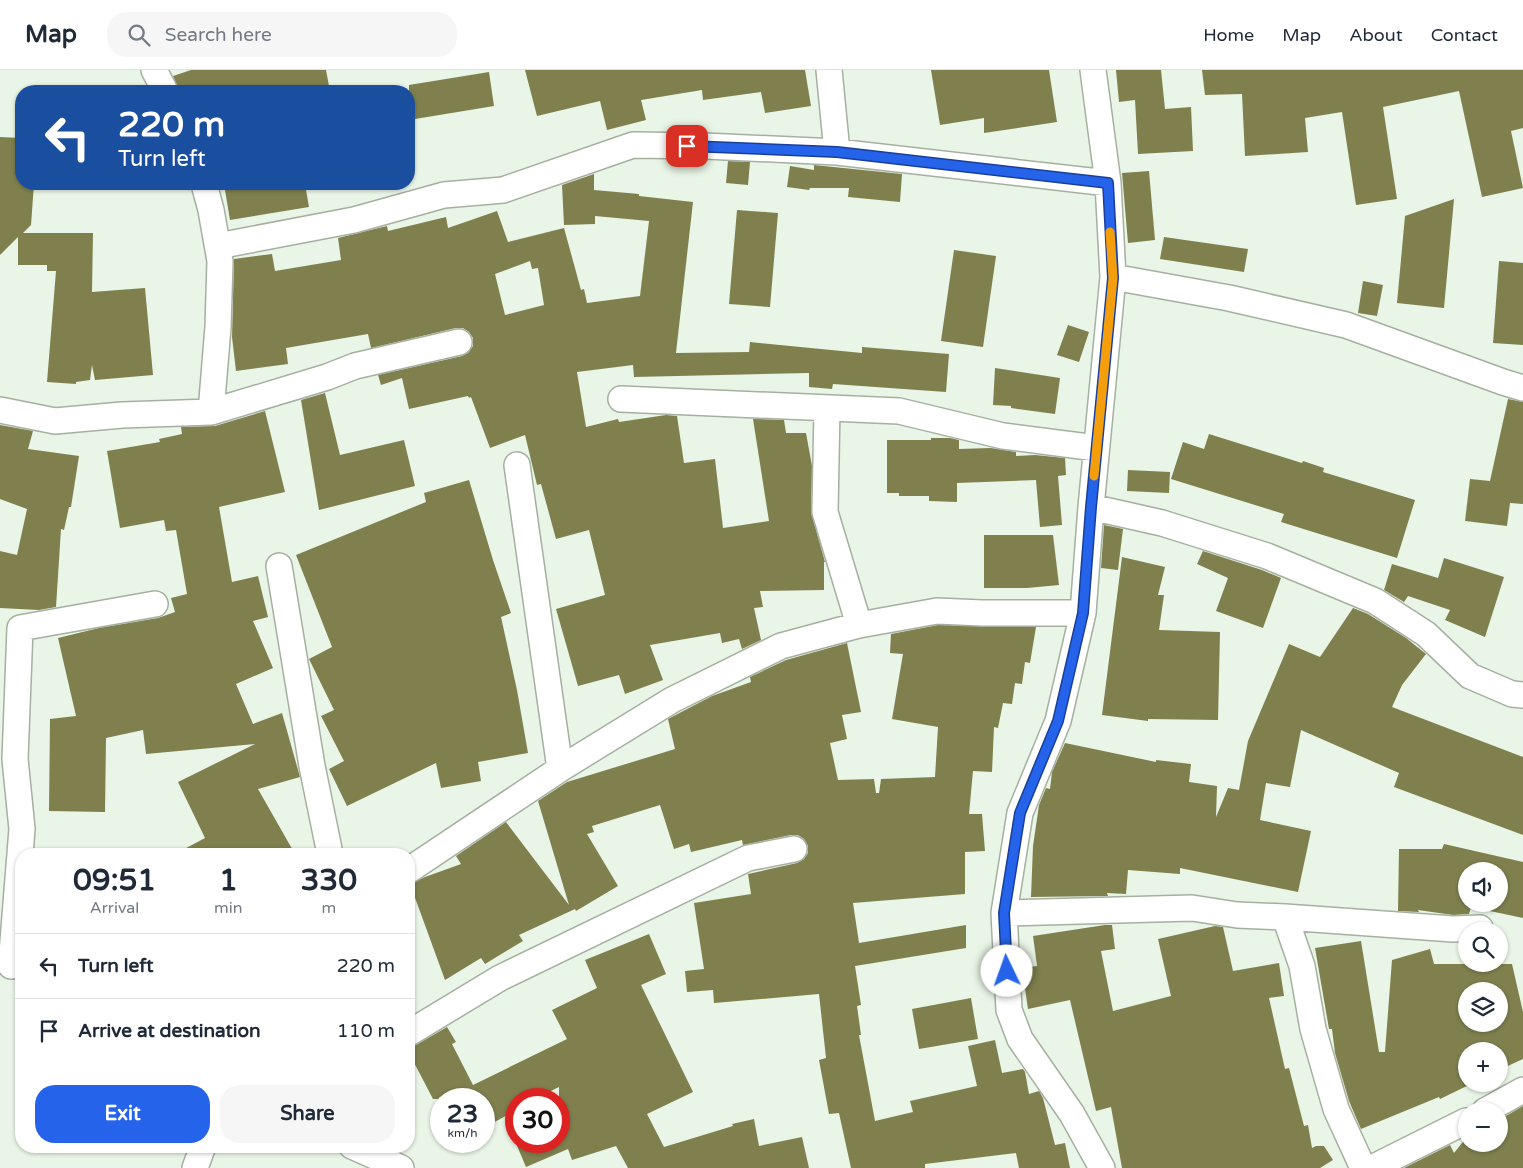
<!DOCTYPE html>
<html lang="en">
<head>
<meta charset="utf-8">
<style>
  body { margin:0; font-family:"Varela Round",sans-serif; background:#f6f6f7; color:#1f2937; height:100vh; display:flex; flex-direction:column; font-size:19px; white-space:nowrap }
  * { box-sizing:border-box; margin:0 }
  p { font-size:16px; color:#747a83 }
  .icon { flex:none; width:28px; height:28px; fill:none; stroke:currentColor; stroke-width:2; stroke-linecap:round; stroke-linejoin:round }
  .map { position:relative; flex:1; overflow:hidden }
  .side { position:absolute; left:15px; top:778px; width:400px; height:305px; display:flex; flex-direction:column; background:#fff; border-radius:20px; box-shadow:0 1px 4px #0004 }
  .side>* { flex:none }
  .banner { position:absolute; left:15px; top:15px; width:400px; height:105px; border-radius:20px; box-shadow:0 1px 4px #0004; background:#1a4fa0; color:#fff; overflow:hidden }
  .controls { position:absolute; left:1458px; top:792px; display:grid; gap:10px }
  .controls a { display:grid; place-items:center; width:50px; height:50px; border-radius:50%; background:#fff; box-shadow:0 1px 4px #0004; font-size:25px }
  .speed { position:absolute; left:430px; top:1018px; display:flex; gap:10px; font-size:25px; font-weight:700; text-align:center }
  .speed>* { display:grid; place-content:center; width:65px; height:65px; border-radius:50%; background:#fff; box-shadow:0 1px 4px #0004; line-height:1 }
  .speed small { font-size:12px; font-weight:400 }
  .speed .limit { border:8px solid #d22; background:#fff; color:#111 }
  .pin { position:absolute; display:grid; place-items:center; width:42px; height:42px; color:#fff; margin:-21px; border-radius:10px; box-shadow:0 2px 8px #0006 }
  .me { position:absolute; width:55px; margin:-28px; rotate:357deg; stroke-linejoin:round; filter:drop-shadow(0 0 4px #0008) }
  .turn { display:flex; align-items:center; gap:18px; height:105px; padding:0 20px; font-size:22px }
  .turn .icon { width:65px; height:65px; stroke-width:2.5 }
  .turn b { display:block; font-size:35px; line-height:42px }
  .eta { display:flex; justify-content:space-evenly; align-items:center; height:85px; text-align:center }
  .eta b { font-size:30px; font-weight:700; line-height:35px }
  .action { display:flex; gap:10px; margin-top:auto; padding:10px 20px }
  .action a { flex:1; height:58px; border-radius:20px; background:#2563eb; color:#fff; font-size:20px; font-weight:700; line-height:58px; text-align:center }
  .action a+a { background:#f6f6f7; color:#1f2937 }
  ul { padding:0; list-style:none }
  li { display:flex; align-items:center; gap:15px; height:65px; padding:0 20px; border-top:1px solid #e0e1e3 }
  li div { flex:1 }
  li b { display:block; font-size:19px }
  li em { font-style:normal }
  header { display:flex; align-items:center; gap:30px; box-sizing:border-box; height:70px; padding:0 25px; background:#fff; border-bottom:1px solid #e0e1e3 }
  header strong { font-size:24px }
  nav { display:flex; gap:28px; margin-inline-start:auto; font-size:18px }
  .search { width:350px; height:45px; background:#f6f6f7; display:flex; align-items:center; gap:12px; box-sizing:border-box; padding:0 18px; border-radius:20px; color:#747a83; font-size:19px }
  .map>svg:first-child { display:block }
  .building { fill:#7f804e; fill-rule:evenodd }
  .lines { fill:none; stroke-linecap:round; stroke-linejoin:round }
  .minor-casing { stroke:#a5b0a1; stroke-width:28 }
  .minor { stroke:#fff; stroke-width:25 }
  .route-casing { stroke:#184099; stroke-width:12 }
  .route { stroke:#2563eb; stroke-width:9 }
  .slow { stroke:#f59e0b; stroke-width:9 }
</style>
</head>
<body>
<header>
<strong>Map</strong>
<div class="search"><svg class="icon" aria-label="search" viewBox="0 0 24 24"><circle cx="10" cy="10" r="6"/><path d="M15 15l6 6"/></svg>Search here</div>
<nav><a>Home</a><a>Map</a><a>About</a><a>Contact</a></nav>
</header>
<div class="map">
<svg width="1523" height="1098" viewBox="0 0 1523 1098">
  <rect width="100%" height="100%" fill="#e9f5e6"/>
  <path class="building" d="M191 0H326L330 21H288L287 17 269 21H179L173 6Z
    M525 0H805L811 36 765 43 761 22 703 30 702 20 641 30 646 50 607 60 600 31 537 46Z
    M931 0H1049L1057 52 984 63V48L940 55Z
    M1116 0H1161L1165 39 1191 37 1193 81 1138 84 1135 30 1119 32Z
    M1202 0H1523V58L1511 61 1523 118 1482 127 1459 21 1383 37 1397 129 1356 135 1342 42 1305 48 1308 82 1245 86 1242 24 1205 25Z
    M489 2 494 36 409 50V15Z
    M0 67 21 68V114H34L31 155 23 163H93L92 222 145 218 153 305 95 310 92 295 90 310 76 312V314L47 312 56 201H47V195H18V167L0 185Z
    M728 91 750 92 748 115 726 113Z
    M814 95 902 104 900 132 848 127 849 118H810L809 120 787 117 790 96 814 100Z
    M1149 101 1155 170 1128 173 1122 103Z
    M594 104V120L639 124V126L693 132 676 283 749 282 750 272 862 283V277L949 284 946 322 833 314 832 319 809 317V303L634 307 633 295 577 302 586 357 618 349 619 352 666 345 677 346 684 393 715 389 723 458 769 451 753 349 784 350 786 363H806L812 396 811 442 825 492H824V520L760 521 763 537 754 538 761 570 742 579 739 569 722 573 720 563 650 575 663 610 625 624 619 605 578 616 556 539 605 525 589 460 556 469 541 414 537 415 525 365 490 378 471 327 469 328 468 326 409 339 402 308 381 315 378 305 462 286 468 283 473 276V268L469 262 463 258H456L371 278 368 264 286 278 288 294 236 301 232 267 234 189 272 184 275 201 341 190 338 168 387 156 388 161 446 147 448 158 497 141 508 172 564 158 581 220 584 219 587 233 640 226 649 151 595 146V154L564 155 562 115ZM530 191 532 199 538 198 544 235 505 245 495 204Z
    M224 114H305L309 137 230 150Z
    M1454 129 1444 238 1397 233 1405 146Z
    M737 140 778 143 770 237 729 234Z
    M1164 167 1248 179 1244 202 1160 189Z
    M954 180 996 186 983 277 941 271Z
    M1499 191 1523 193V275L1493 273Z
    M1363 211 1383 215 1377 246 1358 243Z
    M1068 255 1089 262 1079 292 1057 285Z
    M995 298 1060 308 1055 344 1011 338V336L993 335Z
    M325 323 340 385 404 370 415 416 319 440 301 330Z
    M1508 329 1523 332V434L1510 433 1507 456 1465 451 1470 409 1490 411Z
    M265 341 285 422 219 437 232 512 258 506 268 547 253 551 273 598 236 614 253 654 282 643 300 707 258 719 295 784H175L205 768 178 712 255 674 146 684 143 660 106 668 105 742 49 741 50 649 76 646 58 568 99 558 158 548 175 542 171 528 187 524 176 460 166 461 164 450 120 458 107 381 160 372 159 369 182 364 181 357 215 356Z
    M0 355 33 361 28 379 79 386 71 437H69L64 460 61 459 56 537 39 540 0 538V481L17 485 27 439 0 429Z
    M1209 364 1302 393 1303 391 1324 398 1323 402 1415 430 1397 488 1281 452 1284 444 1171 409 1183 372 1204 379Z
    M931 368H950L959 370V379L991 378 1016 382V386L1035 385 1065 388 1066 405 1058 406 1062 455 1040 457 1036 410 957 413V432L929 431V426H899V423H887V370H931Z
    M1128 400 1170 402 1169 423 1127 421Z
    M469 410 493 490 511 543 501 547 517 620 528 683 478 692 481 711 441 718 436 693 347 736 329 699 344 691 321 646 334 640 309 589 332 577 296 485 426 432 424 423Z
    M1104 455 1123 459 1118 500 1101 498Z
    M984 465H1053L1059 515 1027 518H984Z
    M1203 481 1262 500 1281 508 1263 558 1216 541 1228 508 1197 494Z
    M1122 487 1165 497 1158 525H1164L1159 560 1220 562 1218 650 1148 649V651L1102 645Z
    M1444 488 1504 507 1485 567 1445 550 1450 540 1408 526 1404 532 1384 520 1392 494 1438 508Z
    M1353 538 1368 544 1406 568 1426 584 1402 615 1392 637 1523 687V765L1394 717 1399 703 1301 660 1290 717 1266 713 1260 750 1311 761 1298 822 1180 798V804L1128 800 1126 824 1107 823 1108 826 1031 827 1033 776 1039 735 1046 718 1050 719 1052 702 1065 673 1156 692V690L1191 694 1189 712 1217 716 1216 747 1228 718 1239 720 1248 671 1289 574 1320 587Z
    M938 555 1036 557 1030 593 1025 592 1022 614 1015 613 1012 634 1003 633 998 658 994 657 992 702 973 701 969 744H982L985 781 965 782V824L853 833 859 873 966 855V878L855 896 861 935 857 936 861 965H859L875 1051 913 1042 910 1031 977 1016 968 976 995 970 1002 1003 1023 999 1025 1002 1029 1024 1039 1021 1043 1028 1055 1075 1065 1073 1070 1098H1019L1016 1083 925 1094V1098H851L839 1043 829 1044 819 990 826 988 819 924 714 933 713 920 687 922 685 901 704 899 694 833 751 824 748 804 797 793 804 789 808 783V776L804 769 798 765H791L743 775 742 770 691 782 689 774 674 779 660 735 592 756 594 762 587 764 618 816 576 841 575 839 519 865 523 871 485 894 481 888 445 910 410 814 425 807 461 794 456 786 506 752 569 835 538 731 567 712 675 679 668 649 712 626 751 612 750 607 786 590 847 573 861 642 842 645 847 669 830 673 838 710 874 709 876 723H879L881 709 935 707 938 657 892 649 903 584 890 583 891 564Z
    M1444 774 1523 792V848L1471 837 1469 844 1453 845 1418 840 1419 842 1398 841 1399 779H1442ZM1466 801H1499V834H1466Z
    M1105 855H1112L1115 879 1101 881 1113 941 1171 926 1158 869 1215 856 1223 857 1233 901 1279 893 1284 926 1269 928 1285 999 1289 998 1304 1056 1308 1055 1312 1078 1316 1076H1324L1333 1090 1320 1098H1122L1111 1037 1096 1041 1070 930 1028 939 1022 898 1037 896 1033 866Z
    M649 864 666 904 641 915 693 1022 647 1044 664 1077 733 1056 732 1054 754 1049 759 1076 802 1067 809 1098H628L616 1076 572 1090 568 1079 526 1097 515 1071H559V1017L534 1029H516V1040L484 1058V1029H433L409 983V977L416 975 447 957 456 972 452 974 473 1015 567 969 552 940 597 918 585 890Z
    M1361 871 1379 982H1385L1392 890 1430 879 1434 894H1512L1523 942V989L1499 1000V981H1466V1014H1471L1440 1029 1439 1027 1361 1059 1349 1031 1335 983 1332 959H1329L1315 878ZM1466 921H1499V954H1466Z
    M971 928 978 969 919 979 912 939Z
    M1523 1036V1098H1404L1450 1075 1454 1083 1466 1068V1074H1499V1050Z"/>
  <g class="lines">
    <g class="minor-casing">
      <path id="minor" d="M154 0 165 21
        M829 0 837 82
        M1093 0 1108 113 1113 207 1091 437 1083 543 1058 651 1020 743 1004 843 1009 940 1020 969 1072 1044 1102 1098
        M204 114 211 140 220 191 218 257 211 342
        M218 176 354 150 444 125 503 120 633 75 705 76 837 82 1108 113
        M1113 207 1229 228 1346 255 1503 312 1523 318
        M621 329 899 341 1003 366 1096 378
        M827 338 825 442 859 555
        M0 340 55 351 122 345 211 342 327 307 355 296 459 272
        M517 395 560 699
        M1091 437 1162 453 1267 486 1375 531 1426 564 1470 606 1512 624 1523 625
        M279 496 312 696 330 784
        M409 800 560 699 672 630 781 576 859 555 937 541 982 543H1083
        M1004 843 1192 838 1237 845 1285 847 1302 896 1313 959 1336 1039 1363 1098
        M1285 847 1453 859 1480 858
        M11 896 22 759 15 689 20 558 155 534
        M409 963 500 908 748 788 794 779
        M1485 1041 1523 1020
        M352 1076 401 1098
        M195 1098 203 1076
        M1372 1098 1466 1051"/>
    </g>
    <use href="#minor" class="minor"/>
  </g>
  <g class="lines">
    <g class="route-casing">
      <path id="route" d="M687 76 837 82 1108 113 1113 208 1091 437 1083 543 1058 651 1020 743 1004 843 1007 901"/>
    </g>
    <use href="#route" class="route"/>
    <path class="slow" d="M1094 406 1113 208 1110 162"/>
  </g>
</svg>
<div class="controls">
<a><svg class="icon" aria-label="sound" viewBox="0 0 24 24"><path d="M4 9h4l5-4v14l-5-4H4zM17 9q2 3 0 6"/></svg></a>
<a><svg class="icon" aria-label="search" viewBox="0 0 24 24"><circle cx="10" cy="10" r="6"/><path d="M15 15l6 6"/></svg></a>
<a><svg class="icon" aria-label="layers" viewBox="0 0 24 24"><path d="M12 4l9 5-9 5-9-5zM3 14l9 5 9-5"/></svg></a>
<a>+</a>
<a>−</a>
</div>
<div class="speed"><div>23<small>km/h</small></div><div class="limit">30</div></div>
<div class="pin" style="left:687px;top:76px;background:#d93025"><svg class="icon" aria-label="arrive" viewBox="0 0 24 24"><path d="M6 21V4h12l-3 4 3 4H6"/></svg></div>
<svg class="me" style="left:1007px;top:901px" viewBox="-20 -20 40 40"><circle r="19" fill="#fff"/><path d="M0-13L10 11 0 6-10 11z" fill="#2563eb"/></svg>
<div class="banner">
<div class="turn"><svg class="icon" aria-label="left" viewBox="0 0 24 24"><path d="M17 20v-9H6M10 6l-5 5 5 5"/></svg><div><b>220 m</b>Turn left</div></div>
</div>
<section class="side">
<div class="eta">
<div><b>09:51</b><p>Arrival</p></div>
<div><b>1</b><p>min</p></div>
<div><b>330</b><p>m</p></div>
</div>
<ul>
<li><svg class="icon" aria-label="left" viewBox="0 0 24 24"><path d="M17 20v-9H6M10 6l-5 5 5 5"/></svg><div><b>Turn left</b></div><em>220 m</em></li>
<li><svg class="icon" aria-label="arrive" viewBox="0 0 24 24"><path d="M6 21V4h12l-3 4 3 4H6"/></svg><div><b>Arrive at destination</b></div><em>110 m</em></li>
</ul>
<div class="action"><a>Exit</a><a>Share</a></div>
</section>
</div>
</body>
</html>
